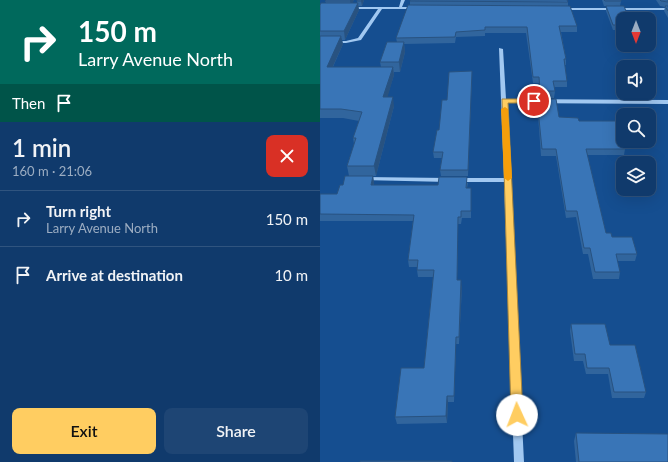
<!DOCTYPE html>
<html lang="en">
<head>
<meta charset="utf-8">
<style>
  body { margin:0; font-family:Lato,sans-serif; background:#1e4574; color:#f1f3f6; height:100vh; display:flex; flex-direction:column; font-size:15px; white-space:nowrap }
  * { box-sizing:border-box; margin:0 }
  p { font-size:13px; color:#9cadc2 }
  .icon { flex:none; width:22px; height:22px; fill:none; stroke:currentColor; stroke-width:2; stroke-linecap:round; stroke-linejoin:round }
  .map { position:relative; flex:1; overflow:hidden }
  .drawer { display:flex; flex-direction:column; background:#103a6c; width:320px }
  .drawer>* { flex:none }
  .top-card { background:#00695c; color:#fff; overflow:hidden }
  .needle { width:26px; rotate:180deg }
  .fabs { position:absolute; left:296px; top:12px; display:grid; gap:8px }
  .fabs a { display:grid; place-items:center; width:40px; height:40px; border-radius:8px; background:#103a6c; box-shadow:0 4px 16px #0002,0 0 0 1px #30547f; font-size:20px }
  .pin { position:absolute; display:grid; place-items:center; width:34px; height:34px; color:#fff; margin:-17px; border:2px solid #fff; border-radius:50%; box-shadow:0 1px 4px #0007 }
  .me { position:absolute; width:44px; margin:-22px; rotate:358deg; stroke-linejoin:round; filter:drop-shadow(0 0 3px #0008) }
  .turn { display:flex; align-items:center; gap:14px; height:84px; padding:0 12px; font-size:18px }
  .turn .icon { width:52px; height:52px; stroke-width:2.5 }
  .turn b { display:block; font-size:28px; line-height:34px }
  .then { display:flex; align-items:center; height:38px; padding:0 12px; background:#0003; gap:8px; font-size:15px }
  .round { display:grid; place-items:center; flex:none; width:42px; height:42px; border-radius:8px; background:#1e4574 }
  .headline { display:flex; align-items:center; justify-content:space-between; height:68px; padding:0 12px }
  h1 { font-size:24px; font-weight:600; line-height:30px }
  .action { display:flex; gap:8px; margin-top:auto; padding:8px 12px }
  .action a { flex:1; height:46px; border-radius:8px; background:#ffcd61; color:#111; font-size:16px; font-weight:600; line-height:46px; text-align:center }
  .action a+a { background:#1e4574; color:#f1f3f6 }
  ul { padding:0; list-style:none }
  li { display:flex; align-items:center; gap:12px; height:56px; padding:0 12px; border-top:1px solid #30547f }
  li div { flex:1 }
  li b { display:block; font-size:15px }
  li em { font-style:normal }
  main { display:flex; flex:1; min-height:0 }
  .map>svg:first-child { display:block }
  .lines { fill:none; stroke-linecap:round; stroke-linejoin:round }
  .minor { fill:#a1c8f1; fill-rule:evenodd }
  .wall { fill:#31659d }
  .shaded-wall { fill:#285280 }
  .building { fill:#3975b7; stroke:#285280 }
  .route { fill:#ffcd61; stroke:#a6853f }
  .slow { fill:#f59e0b }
</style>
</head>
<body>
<main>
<section class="drawer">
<div class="top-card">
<div class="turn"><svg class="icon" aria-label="right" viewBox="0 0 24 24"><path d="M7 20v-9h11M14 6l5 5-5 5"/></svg><div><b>150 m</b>Larry Avenue North</div></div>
<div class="then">Then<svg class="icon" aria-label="arrive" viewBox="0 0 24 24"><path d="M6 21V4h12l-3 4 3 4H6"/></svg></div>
</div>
<div class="headline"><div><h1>1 min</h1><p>160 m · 21:06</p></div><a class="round" style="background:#d93025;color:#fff"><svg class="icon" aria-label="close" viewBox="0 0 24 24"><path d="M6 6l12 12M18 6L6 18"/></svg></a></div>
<ul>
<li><svg class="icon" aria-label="right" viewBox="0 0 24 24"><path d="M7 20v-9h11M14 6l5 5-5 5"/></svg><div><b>Turn right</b><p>Larry Avenue North</p></div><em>150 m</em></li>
<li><svg class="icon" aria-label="arrive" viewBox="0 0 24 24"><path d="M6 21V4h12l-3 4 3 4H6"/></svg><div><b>Arrive at destination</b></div><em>10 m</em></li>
</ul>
<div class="action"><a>Exit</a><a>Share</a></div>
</section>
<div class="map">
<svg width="348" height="462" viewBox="0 0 348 462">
  <rect width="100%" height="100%" fill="#154e90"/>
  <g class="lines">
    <path class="minor" d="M81 0H85L82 7H96L98 8 96 9H62L41 40 26 43H0V41H26L38 38 58 9H29V7H79Z
      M241 8H348V10H242L240 9Z
      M179 48 183 49 186 99 348 100V104L186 103 190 179 191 180 190 181 204 462H194L184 182H138L135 180 138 178H184Z
      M44 177 128 178 131 180 128 182 42 180 41 179Z"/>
  </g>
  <path class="wall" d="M6 0H34L32 3H37V0H44L42 6H38L39 10 25 40H22L23 44 13 67H61L60 62 77 42 76 38 90 5V1L248 2V6L257 26V32H241L246 59V65H245L247 81V87H234L235 91 234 98H220L219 83H213L206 33H165V36L136 37 135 43 84 44 85 52 80 72H74V75L67 97 74 106 56 176H29L27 166 34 144 33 138 39 121 23 118H0V5L6 3 5 1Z
    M282 0H301V1L300 6 303 19V30H293L286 11V6H284Z
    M336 0H348V18L344 11 345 7 340 6Z
    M152 71 148 176H121L120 170 122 158H114L113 152 119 130 127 100Z
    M221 99 239 117 259 121 305 149 304 155H267L286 233 292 237 317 254 315 261H297L300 272 299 279H273L268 254H263L256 217 246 218 236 156H221L218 115V109H221Z
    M297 113 303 115V136H302L296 119Z
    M53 176 54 183V185H118L148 183 147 188 151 194V218H142L141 224H138L137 280 142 287 139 344H136L134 402H128L127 423 77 424 75 417 104 368 113 277H98L97 270V267H89L88 260 93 221H0V194H17L23 185Z
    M251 324 290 345 326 392 324 398H292L288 374H266L263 361H254L250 331Z
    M256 433 348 462H256L254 441Z"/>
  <path class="shaded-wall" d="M31 0H34L31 6 30 1Z
    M42 0H44L42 6 41 1Z
    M38 3 39 10 25 40 24 31Z
    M21 36 23 44 9 75 7 67Z
    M84 42 85 52 80 72 79 62Z
    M73 67 74 75 65 106 63 97Z
    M152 71V77L148 176V170Z
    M73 97 74 106 56 176 54 166Z
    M53 176 54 183 52 191 51 185Z
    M141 280 142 287 139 344V337Z
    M136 337V344L134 402V396Z
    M127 396 128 402 127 423 126 416Z"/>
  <path class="building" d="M6 0H31L30 1H5Z
    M37 0H42L41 1H37Z
    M90 0H247L248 2 90 1Z
    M284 0H301V1H285Z
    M340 0H348V2L341 1Z
    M1 3H38L24 31H0V5Z
    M88 5 250 6 257 26H239L246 59H244L247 81H233L235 91H220L219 77H213L207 27H165V30L136 32 135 37 76 38Z
    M286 6H304L309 19H303V25H293Z
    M345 6H348V11Z
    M0 36H21L7 67H73L63 97H73L54 166H27L36 138H33L42 112 21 109H0Z
    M67 42H84L79 62H60Z
    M152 71 148 170H120L123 152H113L117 130H119L122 100H127L129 72Z
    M221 99H236L239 117 258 118 259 121H296L305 149H266L286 233H291L292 237H312L317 254H296L300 272H275L270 248H264L257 211H246L236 149H222L218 109H222Z
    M297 113H317L318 115H303V129Z
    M25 176H53L51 185H118L119 177H147L146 188H151V211H141V217H138L137 280H141L139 337H136L134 396H127L126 416 75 417 81 368H104L114 270H97L98 260H88L94 215 0 214V194H17L20 185H23Z
    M251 324H285L290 345H315L326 392H294L289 368H267L265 354H255Z
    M256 433 348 434V462H259Z
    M40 461H132V462H40Z"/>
  <path class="route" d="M182 99H214L217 101 214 103H188L203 415 202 419 197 421 193 419 191 415Z"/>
  <path class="slow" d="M185 107 188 109 192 178 188 181 184 178 181 109Z"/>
</svg>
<div class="fabs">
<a><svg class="needle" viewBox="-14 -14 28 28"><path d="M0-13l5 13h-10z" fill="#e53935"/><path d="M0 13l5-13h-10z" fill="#9cadc2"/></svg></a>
<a><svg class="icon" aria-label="sound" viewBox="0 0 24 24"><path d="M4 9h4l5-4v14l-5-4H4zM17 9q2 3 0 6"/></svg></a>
<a><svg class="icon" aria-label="search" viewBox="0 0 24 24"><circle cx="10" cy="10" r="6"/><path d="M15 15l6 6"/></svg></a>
<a><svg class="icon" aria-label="layers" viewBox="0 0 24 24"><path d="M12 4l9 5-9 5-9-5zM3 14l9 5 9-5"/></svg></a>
</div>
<div class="pin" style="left:214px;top:101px;background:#d93025"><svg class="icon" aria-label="arrive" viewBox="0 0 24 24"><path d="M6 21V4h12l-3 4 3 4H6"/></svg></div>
<svg class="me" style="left:197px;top:415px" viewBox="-20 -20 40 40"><circle r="19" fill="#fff"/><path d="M0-13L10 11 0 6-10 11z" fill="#ffcd61"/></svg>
</div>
</main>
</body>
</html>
